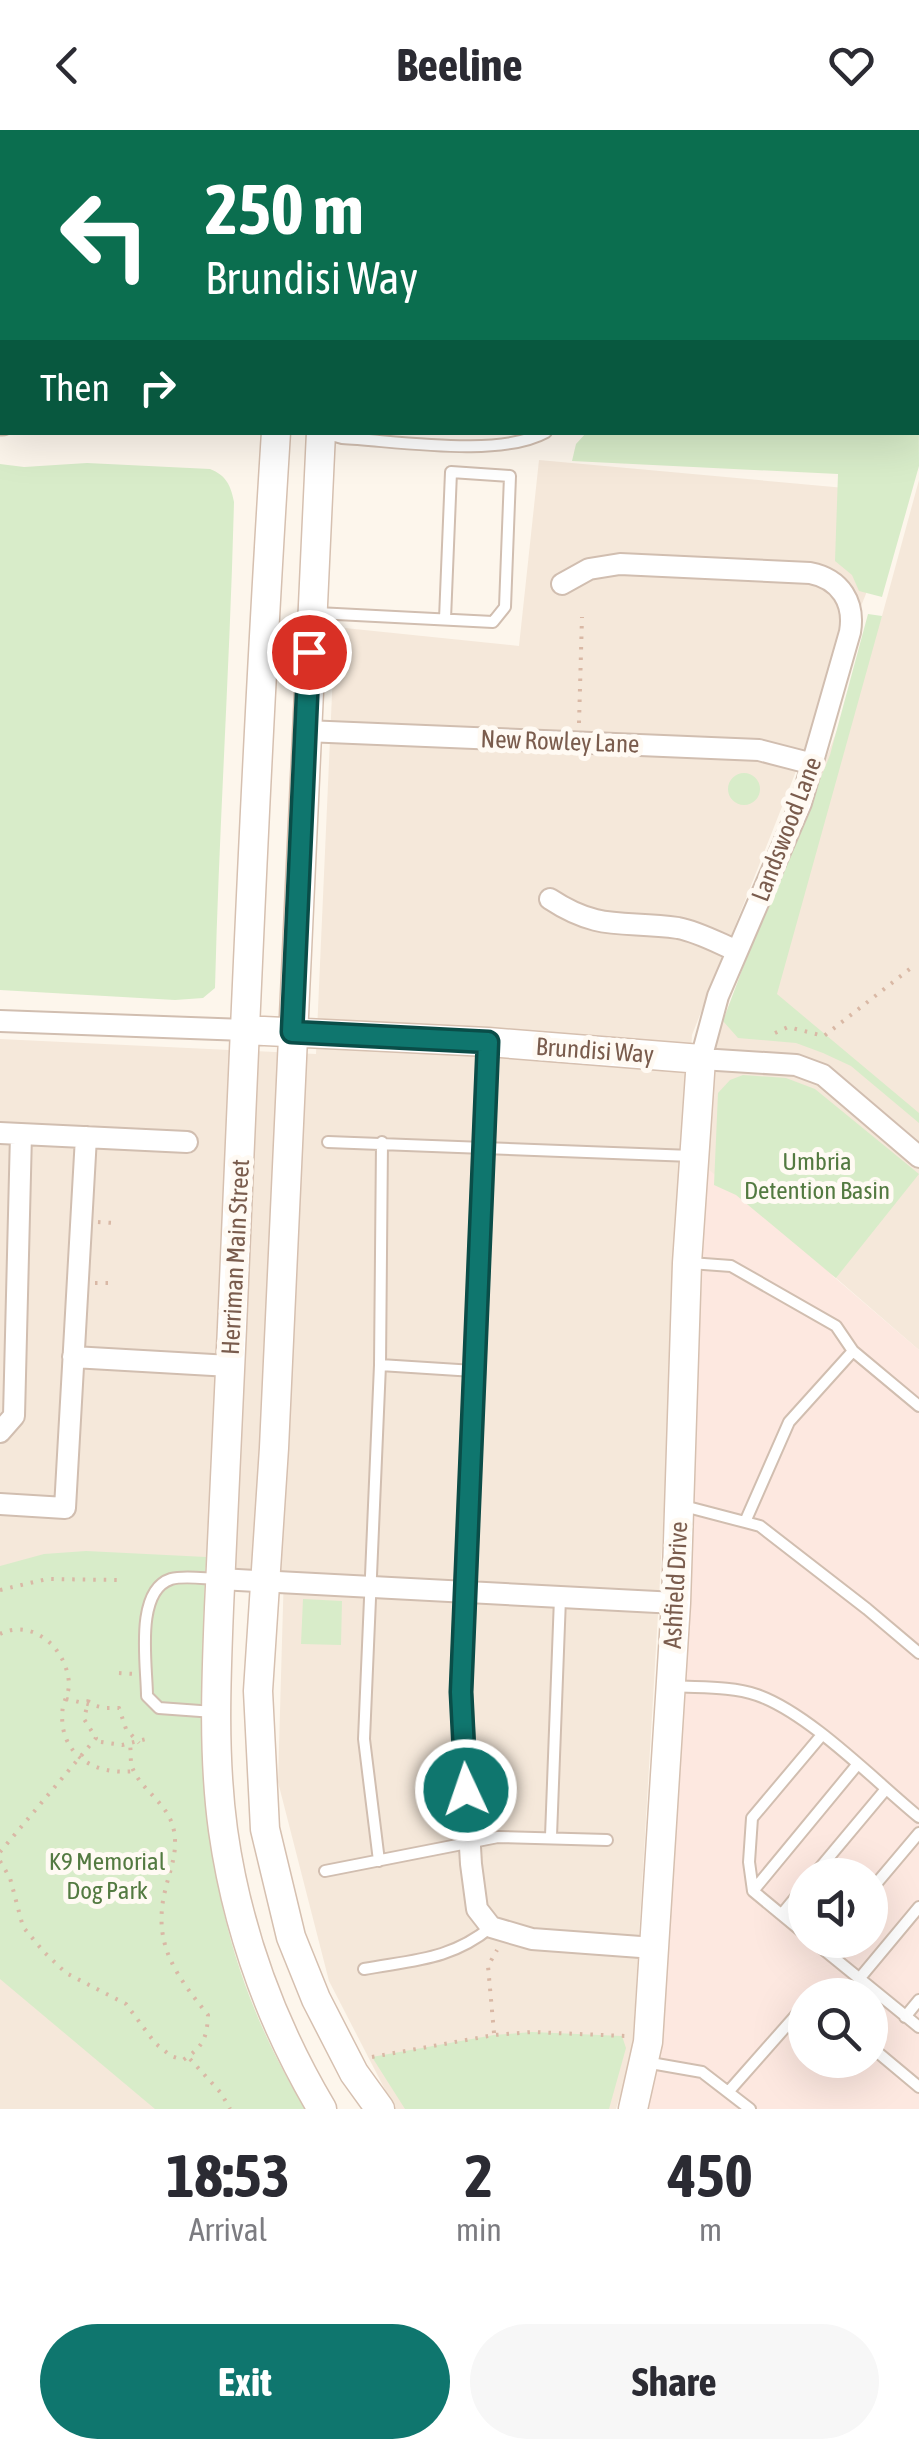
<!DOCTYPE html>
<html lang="en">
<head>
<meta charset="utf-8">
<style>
  body { margin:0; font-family:"Asap Condensed",sans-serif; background:#f7f7f7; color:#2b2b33; height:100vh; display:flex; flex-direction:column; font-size:38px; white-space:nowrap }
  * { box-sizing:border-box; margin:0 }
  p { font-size:32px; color:#7c7c81 }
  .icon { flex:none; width:55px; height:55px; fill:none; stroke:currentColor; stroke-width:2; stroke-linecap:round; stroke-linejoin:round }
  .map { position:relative; height:1979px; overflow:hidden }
  .panel { display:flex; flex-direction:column; background:#fff; flex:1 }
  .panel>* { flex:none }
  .banner { position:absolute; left:0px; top:0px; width:920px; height:305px; box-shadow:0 10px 40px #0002; background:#0b6e4f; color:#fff; overflow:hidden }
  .tools { position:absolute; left:788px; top:1728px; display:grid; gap:20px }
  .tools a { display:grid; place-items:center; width:100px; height:100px; border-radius:50%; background:#fff; box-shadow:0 10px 40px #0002; font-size:50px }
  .pin { position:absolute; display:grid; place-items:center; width:85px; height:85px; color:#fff; margin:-42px; border:5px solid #fff; border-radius:50%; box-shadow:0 2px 10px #0007 }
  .me { position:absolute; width:110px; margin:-55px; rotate:357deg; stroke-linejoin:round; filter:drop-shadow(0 0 8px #0008) }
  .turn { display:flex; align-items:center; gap:35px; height:210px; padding:0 40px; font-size:45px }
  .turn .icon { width:130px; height:130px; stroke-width:2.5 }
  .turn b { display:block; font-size:70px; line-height:85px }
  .then { display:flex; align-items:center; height:95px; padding:0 40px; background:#0003; gap:20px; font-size:38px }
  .eta { display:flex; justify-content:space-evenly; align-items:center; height:170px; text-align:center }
  .eta b { font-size:60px; font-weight:700; line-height:70px }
  .action { display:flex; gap:20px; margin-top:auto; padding:20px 40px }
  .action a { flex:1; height:115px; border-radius:60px; background:#0f766e; color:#fff; font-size:40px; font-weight:700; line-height:115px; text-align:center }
  .action a+a { background:#f7f7f7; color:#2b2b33 }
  header { display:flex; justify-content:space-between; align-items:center; height:130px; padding:0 40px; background:#fff; font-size:45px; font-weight:700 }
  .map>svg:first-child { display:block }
  .residential { fill:#f5e8da }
  .commercial { fill:#fde8e0; fill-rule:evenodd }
  .green { fill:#d8ecc9 }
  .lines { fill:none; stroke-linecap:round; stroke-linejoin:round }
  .lane-casing { stroke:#d1beb0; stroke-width:14 }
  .street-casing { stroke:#d1beb0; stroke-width:24 }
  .secondary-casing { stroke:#d6c0b0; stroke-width:31 }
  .path { stroke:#d9b8a5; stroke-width:4; stroke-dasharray:2.5 8; stroke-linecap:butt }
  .lane { stroke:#fff; stroke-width:10 }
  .street { stroke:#fff; stroke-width:20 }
  .secondary { stroke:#fff; stroke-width:28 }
  .route-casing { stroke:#0a4d48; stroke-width:25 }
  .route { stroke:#0f766e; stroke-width:18 }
  .labels { text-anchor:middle; stroke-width:10; stroke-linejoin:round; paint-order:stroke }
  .street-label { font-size:25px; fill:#7a5c4d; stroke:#fffaf3 }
  .park-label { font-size:25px; fill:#537a41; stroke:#fffaf3 }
</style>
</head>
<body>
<header><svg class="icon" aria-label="back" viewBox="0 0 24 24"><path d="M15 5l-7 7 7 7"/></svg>Beeline<svg class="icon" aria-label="heart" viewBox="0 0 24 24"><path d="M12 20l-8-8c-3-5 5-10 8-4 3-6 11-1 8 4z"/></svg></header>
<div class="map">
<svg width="919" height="1979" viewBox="0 0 919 1979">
  <rect width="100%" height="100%" fill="#fdf6ec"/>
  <path class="residential" d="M539 330 845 358 871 451 692 905 632 1926 616 1979H395L329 1851 278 1652 284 1441 204 1437 0 1447V909L316 924 335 497 519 516Z
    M919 350V1220L836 1148 700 1055 713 916 882 486Z
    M0 1848 156 1979H0Z"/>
  <path class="commercial" d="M693 1026 919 1220V1979H635ZM805 1745H870V1810H805ZM805 1865H870V1930H805Z"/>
  <path class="green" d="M0 0H272L2 2V257Z
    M918 116 919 336 882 467 859 461 852 445 835 431 838 344 572 331 576 314 586 303 918 302Z
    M87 333 210 339C226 345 231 356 234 372 230 534 219 696 215 858L203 868 175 870 0 860V334L24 337Z
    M868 484 882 486 777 864 919 983V993L851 936 823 923 796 913 738 908 723 891 748 824 830 625Z
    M728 659a16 16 0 1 1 32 0a16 16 0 1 1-32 0Z
    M743 945 786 948 815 959 919 1044 836 1148 736 1065 714 1055 718 963 730 950Z
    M86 1421 206 1427C197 1631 195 1798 305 1979H155L0 1849V1436L44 1424Z
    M303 1469 342 1471 341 1515 301 1514Z
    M532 1902 622 1906 626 1918 609 1979H405L372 1927 494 1905Z"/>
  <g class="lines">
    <g class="lane-casing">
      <path id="lane" d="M15 2V0
        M581 2V0
        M606 2V0
        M0 149H2
        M324 303 342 308C398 311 499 328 546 302
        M317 483 493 492 505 477 510 346 451 342 445 489
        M328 1012 692 1026
        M853 1221 919 1276
        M380 1235 474 1241
        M680 1375 745 1392 789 1292 853 1221 836 1196 731 1136 690 1133
        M745 1392 760 1396 867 1479 919 1523
        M672 1556C700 1558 730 1556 757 1565 809 1583 875 1651 919 1687
        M214 1582 159 1578 147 1566C147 1536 134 1461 171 1449 185 1445 206 1449 219 1449
        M551 1706 560 1468
        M379 1731 364 1609 380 1235 382 1012
        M325 1741 498 1707 607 1710
        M814 1745 886 1659
        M753 1761 857 1635
        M870 1761 919 1703
        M782 1784 805 1756
        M805 1804 753 1761 749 1732 752 1688 821 1606
        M812 1810 919 1897
        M364 1839C413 1830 451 1830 491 1797
        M859 1849 919 1777
        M905 1887 919 1870
        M870 1916 919 1957
        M645 1932 702 1942 750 1979
        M729 1961 805 1875"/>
    </g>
    <g class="street-casing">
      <path id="street" d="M562 454 589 439 620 434 810 443C841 449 855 473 850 502L801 673 718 866 701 929 796 935 823 945 919 1027
        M305 601 759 620 813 634
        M550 769C600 802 624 790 678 798 699 802 718 813 737 821
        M0 891 245 900
        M488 912 461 1562 471 1734 477 1779 491 1797 532 1809 654 1818
        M0 1003 187 1012
        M73 1227 230 1236
        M0 1302 14 1286 21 1004
        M0 1374 65 1378 86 1007
        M220 1449 676 1473"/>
    </g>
    <g class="secondary-casing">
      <path id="secondary" d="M284 2V0
        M332 2V0
        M0 291H2
        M276 302C257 600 245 899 232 1197 228 1291 223 1384 219 1478 216 1552 213 1626 223 1700 237 1799 271 1893 322 1979
        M321 302 274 1318 258 1561 265 1699 291 1807 316 1869 354 1943 380 1979
        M245 900 488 912 701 929 687 1133 676 1473 648 1912 633 1979"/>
    </g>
    <path class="path" d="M95 2V0
      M379 2V0
      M579 593 582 487
      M775 903 788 897 824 906 911 838
      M98 1092 113 1093
      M95 1153H110
      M0 1460 47 1449 119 1450
      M0 1504C11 1498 25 1498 37 1504 56 1513 68 1534 69 1554 69 1562 65 1569 63 1576 56 1623 93 1646 135 1641
      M119 1543 134 1544
      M66 1569 105 1578H119L126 1599 139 1613
      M101 1612 122 1615 146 1609
      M0 1722 96 1608 84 1589 90 1564
      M0 1731 10 1748 23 1797 44 1822 66 1843 126 1874 155 1913 171 1926 183 1930C203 1917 207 1908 208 1885 177 1846 152 1815 165 1761 170 1739 178 1723 174 1701 169 1673 141 1661 132 1637 130 1630 131 1621 130 1614
      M494 1903 488 1836 497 1820
      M372 1927 494 1905 532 1902 625 1906
      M190 1929 221 1963 230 1979"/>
    <use href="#lane" class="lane"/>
    <use href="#street" class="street"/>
    <use href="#secondary" class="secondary"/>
  </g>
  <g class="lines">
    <g class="route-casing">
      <path id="route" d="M309 522 292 902 488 912 461 1562 466 1660"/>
    </g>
    <use href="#route" class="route"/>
  </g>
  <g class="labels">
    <g class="street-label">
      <text transform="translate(560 611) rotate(2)" y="9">New Rowley Lane</text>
      <text transform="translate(786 699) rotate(-69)" y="9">Landswood Lane</text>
      <text transform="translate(595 920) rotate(4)" y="9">Brundisi Way</text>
      <text transform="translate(235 1127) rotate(-87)" y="9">Herriman Main Street</text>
      <text transform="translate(675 1455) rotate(-87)" y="9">Ashfield Drive</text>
    </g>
    <g class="park-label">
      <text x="817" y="1040">Umbria<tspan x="817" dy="29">Detention Basin</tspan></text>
      <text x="107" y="1740">K9 Memorial<tspan x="107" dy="29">Dog Park</tspan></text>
    </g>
  </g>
</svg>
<div class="tools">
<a><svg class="icon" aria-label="sound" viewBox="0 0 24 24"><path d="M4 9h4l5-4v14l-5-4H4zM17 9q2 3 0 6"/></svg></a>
<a><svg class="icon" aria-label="search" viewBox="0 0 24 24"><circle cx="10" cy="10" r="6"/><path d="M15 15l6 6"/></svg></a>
</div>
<div class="pin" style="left:309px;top:522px;background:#d93025"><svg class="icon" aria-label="arrive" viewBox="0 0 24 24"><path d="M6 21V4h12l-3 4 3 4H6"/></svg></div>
<svg class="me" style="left:466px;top:1660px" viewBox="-20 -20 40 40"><circle r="17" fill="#0f766e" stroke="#fff" stroke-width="3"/><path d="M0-11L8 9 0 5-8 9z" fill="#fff"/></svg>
<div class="banner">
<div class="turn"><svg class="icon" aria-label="left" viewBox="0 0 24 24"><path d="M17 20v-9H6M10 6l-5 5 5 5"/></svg><div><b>250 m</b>Brundisi Way</div></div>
<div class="then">Then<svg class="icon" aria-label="right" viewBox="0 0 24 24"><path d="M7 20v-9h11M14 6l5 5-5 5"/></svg></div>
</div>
</div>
<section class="panel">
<div class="eta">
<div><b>18:53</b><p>Arrival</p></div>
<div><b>2</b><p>min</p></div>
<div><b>450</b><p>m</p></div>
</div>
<div class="action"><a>Exit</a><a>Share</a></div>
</section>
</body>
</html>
